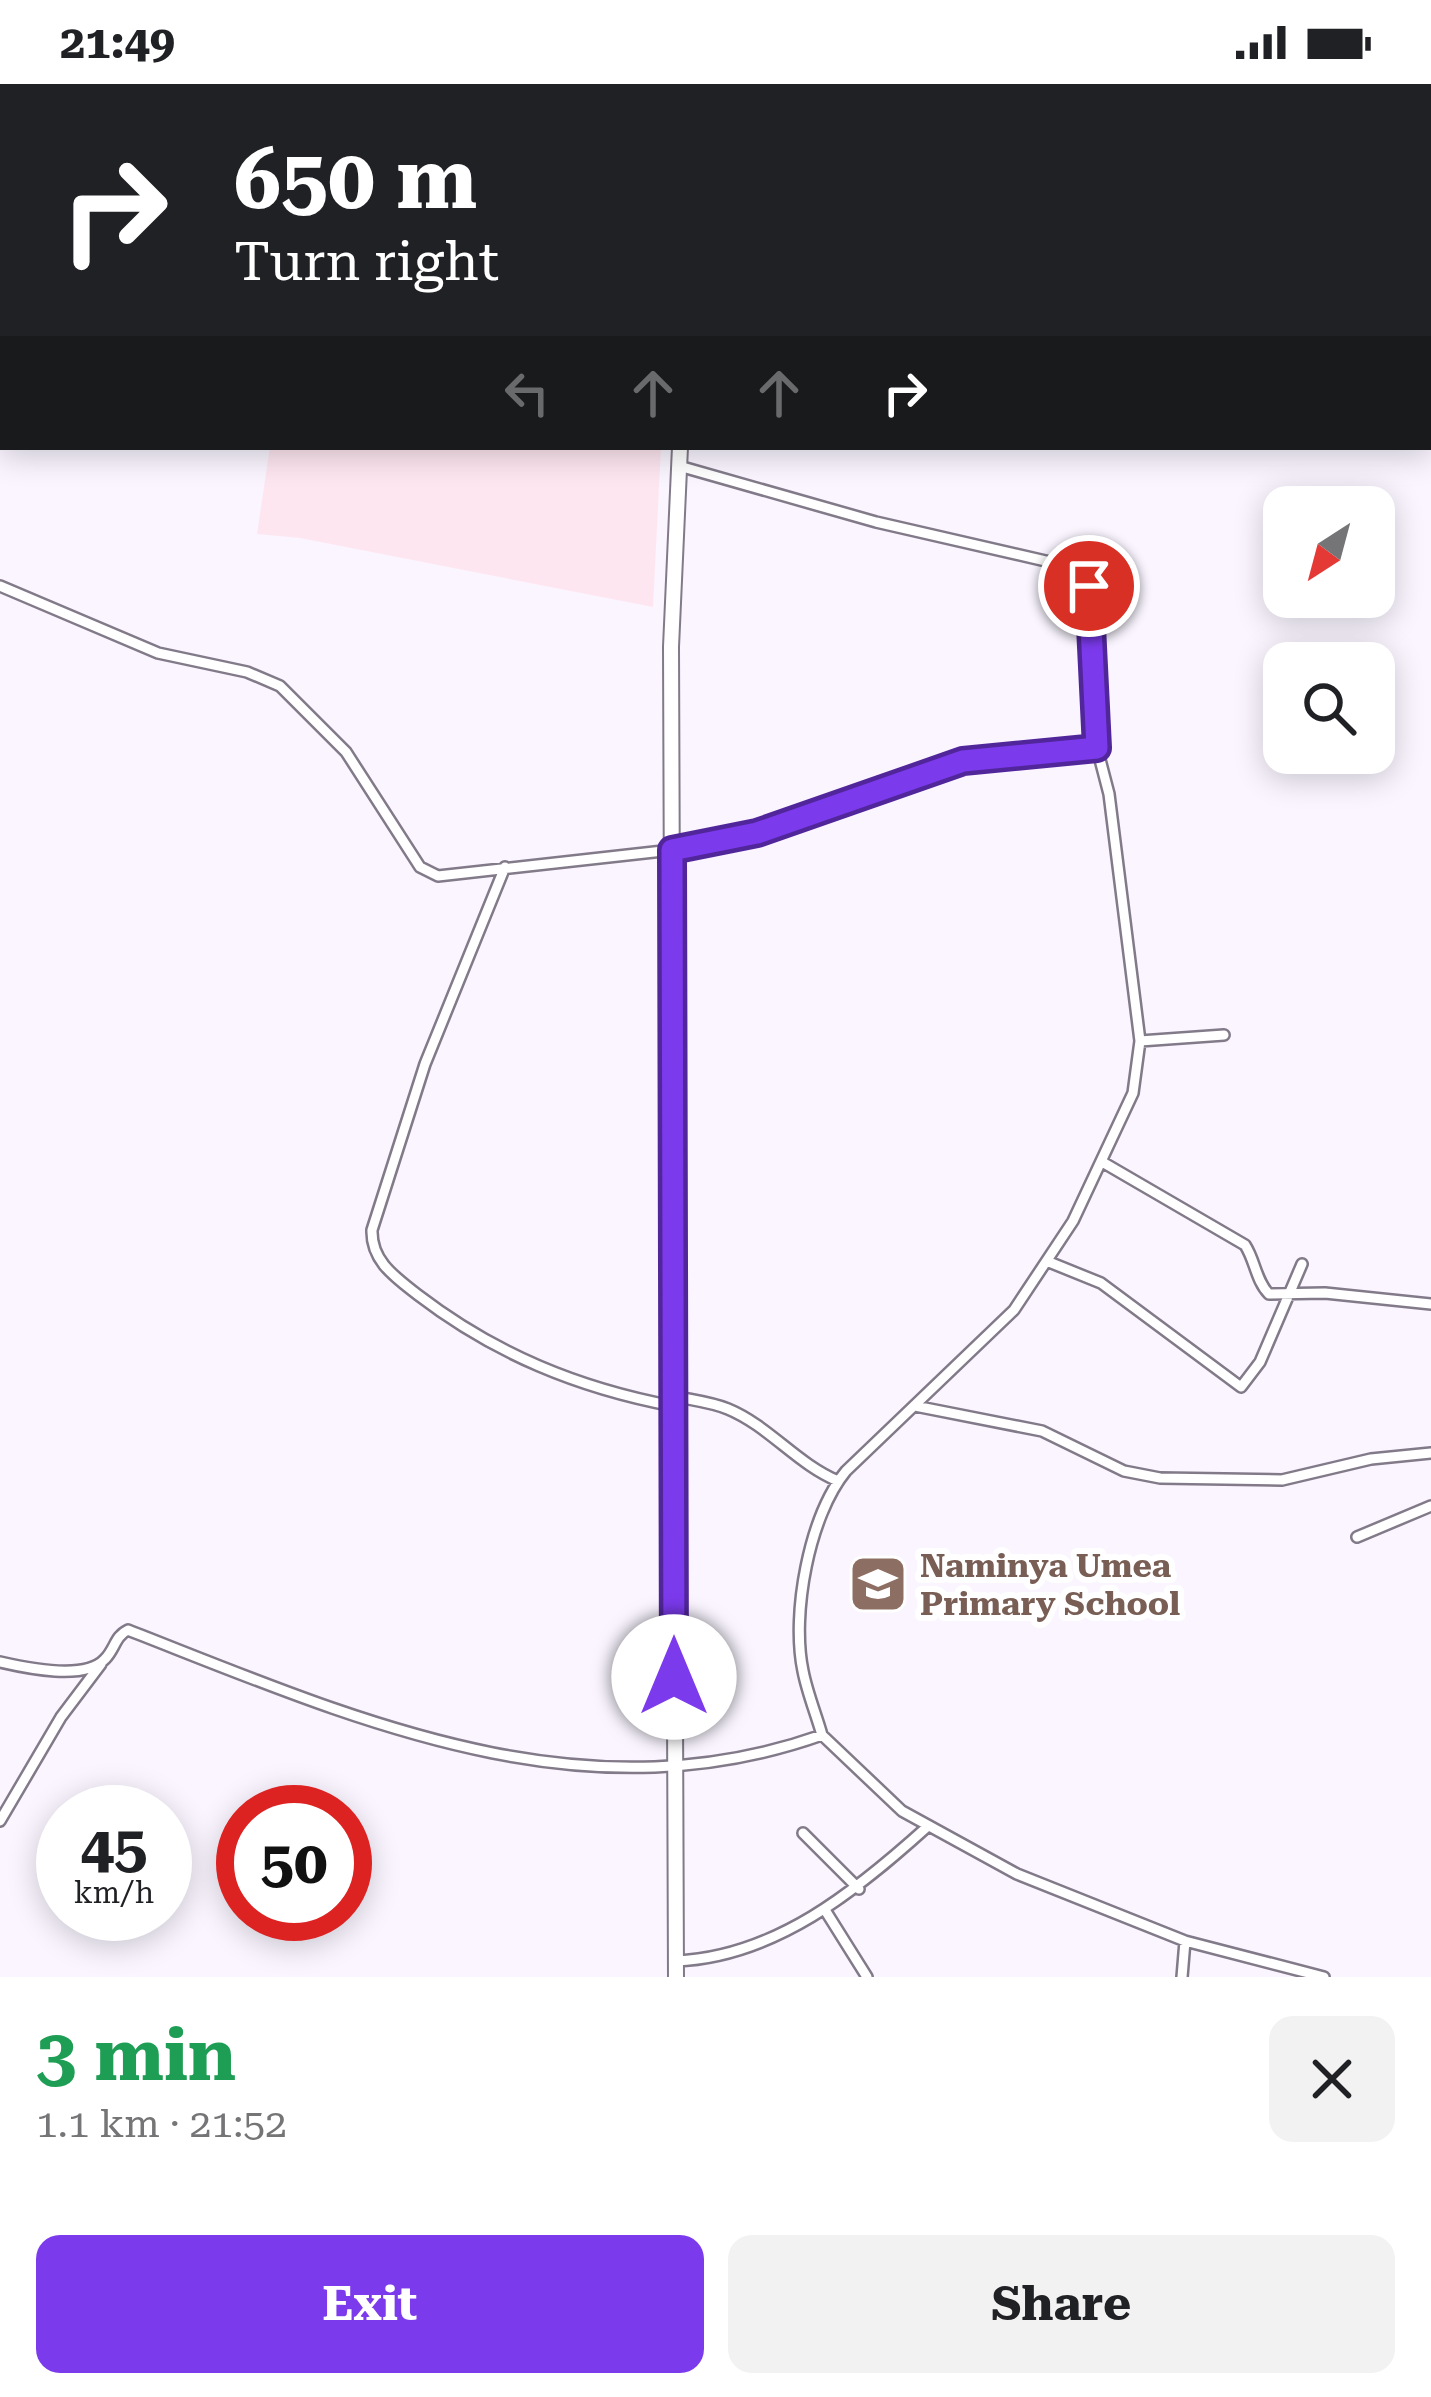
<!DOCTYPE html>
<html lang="en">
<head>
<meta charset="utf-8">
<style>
  body { margin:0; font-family:"Roboto Serif",serif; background:#f2f2f2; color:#202124; height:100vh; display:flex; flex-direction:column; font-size:45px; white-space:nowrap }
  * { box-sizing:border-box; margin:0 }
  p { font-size:39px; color:#757577 }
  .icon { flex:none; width:66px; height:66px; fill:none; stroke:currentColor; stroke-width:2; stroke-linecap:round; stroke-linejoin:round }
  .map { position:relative; height:1893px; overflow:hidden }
  .panel { display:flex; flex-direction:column; background:#fff; flex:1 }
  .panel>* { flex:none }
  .hud { position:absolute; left:0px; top:0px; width:1431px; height:366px; box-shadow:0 6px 30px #0003; background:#202124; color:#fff; overflow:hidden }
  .needle { width:78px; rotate:216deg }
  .tools { position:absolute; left:1263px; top:402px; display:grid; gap:24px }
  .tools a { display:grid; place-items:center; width:132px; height:132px; border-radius:24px; background:#fff; box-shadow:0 6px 30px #0003; font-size:60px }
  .speed { position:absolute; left:36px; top:1701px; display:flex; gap:24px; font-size:60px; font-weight:700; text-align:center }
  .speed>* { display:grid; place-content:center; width:156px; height:156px; border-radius:50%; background:#fff; box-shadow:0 6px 30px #0003; line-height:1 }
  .speed small { font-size:30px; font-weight:400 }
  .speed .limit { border:18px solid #d22; background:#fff; color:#111 }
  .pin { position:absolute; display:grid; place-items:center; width:102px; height:102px; color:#fff; margin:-51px; border:6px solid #fff; border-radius:50%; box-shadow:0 3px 12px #0007 }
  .me { position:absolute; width:132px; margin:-66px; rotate:0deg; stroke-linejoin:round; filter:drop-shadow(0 0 9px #0008) }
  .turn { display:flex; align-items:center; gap:42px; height:252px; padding:0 36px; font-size:54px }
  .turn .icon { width:156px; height:156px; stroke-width:2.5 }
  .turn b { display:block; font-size:84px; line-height:102px }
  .lanes { display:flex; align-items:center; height:114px; padding:0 36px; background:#0003; justify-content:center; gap:60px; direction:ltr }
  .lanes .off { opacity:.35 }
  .round { display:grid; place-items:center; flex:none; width:126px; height:126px; border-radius:24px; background:#f2f2f2 }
  .head { display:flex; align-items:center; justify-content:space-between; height:204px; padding:0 36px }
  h1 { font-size:72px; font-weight:700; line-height:90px; color:#1e9e55 }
  .action { display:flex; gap:24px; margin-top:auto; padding:24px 36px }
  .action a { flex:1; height:138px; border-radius:24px; background:#7c3aed; color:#fff; font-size:48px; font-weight:700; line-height:138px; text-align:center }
  .action a+a { background:#f2f2f2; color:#202124 }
  .status { display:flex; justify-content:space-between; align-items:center; height:84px; padding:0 60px; background:#fff; direction:ltr }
  .status svg { height:33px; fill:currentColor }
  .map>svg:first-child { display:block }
  .industrial { fill:#fee6f0 }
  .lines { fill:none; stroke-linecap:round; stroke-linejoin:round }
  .minor-casing { stroke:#827a89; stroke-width:14 }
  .secondary-casing { stroke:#827a89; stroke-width:18 }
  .minor { stroke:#fff; stroke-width:9 }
  .secondary { stroke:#fff; stroke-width:14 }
  .route-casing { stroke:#51269a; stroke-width:30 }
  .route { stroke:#7c3aed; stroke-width:21 }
  .labels { text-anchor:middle; stroke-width:12; stroke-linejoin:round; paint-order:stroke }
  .education-label { font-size:33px; font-weight:bold; fill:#785e54; stroke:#fff; text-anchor:start }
</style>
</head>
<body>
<div class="status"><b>21:49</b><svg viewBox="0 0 49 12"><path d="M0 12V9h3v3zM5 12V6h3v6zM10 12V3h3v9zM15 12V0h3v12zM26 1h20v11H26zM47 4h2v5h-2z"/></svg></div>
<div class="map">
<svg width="1431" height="1893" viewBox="0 0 1431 1893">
  <rect width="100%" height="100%" fill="#faf5ff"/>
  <path class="industrial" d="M270 363H661L653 523 300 454 257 450Z"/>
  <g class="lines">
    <g class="minor-casing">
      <path id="minor" d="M768 0V3
        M1017 0 1019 3
        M1053 0 1055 3
        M1107 0 1110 3
        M1181 0 1187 3
        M1426 0 1431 4
        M1237 3V0
        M679 382 876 438 1050 478 1084 495 1090 511 1097 664 1109 710 1140 957 1133 1009 1073 1137 1014 1226 846 1387C809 1432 791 1530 803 1587 807 1608 816 1630 822 1651
        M0 502 158 569 247 588 280 602 346 668 420 783 438 792 672 766 757 749 963 677 1097 664
        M505 783 425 980 372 1146C371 1177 395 1193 418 1211 495 1270 578 1304 673 1322
        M1140 957 1224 951
        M1104 1079 1245 1161C1255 1176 1256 1197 1269 1210L1325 1209 1431 1220
        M1049 1178 1101 1199 1241 1303 1260 1278 1302 1180
        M673 1312C691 1316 711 1318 728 1325 769 1342 797 1380 838 1397
        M915 1322 1042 1347 1124 1387 1160 1394 1282 1396 1371 1375 1431 1369
        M1357 1453 1431 1422
        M0 1578C26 1584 85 1597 105 1575 115 1565 115 1552 128 1546 353 1634 579 1737 822 1651L902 1727 1017 1790 1185 1857 1324 1893
        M0 1737 61 1633 101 1580
        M803 1749 859 1805
        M825 1826 867 1893
        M676 1877C775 1873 856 1807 927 1743
        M1182 1893 1185 1857"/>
    </g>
    <g class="secondary-casing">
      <path id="secondary" d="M701 3 702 0
        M676 1893 671 563 680 363"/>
    </g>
    <use href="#minor" class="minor"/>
    <use href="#secondary" class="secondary"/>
  </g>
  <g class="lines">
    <g class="route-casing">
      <path id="route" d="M674 1593 672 766 757 749 963 677 1097 664 1089 502"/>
    </g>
    <use href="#route" class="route"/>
  </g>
  <defs>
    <g id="school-square" transform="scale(3)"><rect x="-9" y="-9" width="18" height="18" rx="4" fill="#8d6e63" stroke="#fff"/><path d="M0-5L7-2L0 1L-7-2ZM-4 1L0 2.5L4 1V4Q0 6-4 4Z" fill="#fff"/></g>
  </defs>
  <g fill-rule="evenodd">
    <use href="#school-square" x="878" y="1500"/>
  </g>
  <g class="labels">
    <g class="education-label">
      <text x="920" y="1493">Naminya Umea<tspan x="920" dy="38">Primary School</tspan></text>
    </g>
  </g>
</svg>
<div class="tools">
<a><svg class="needle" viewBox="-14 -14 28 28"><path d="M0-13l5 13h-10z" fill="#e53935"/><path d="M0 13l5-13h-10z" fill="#757577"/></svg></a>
<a><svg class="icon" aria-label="search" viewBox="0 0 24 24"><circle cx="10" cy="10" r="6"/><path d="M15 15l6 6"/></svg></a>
</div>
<div class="speed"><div>45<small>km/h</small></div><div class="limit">50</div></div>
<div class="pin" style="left:1089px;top:502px;background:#d93025"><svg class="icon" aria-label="arrive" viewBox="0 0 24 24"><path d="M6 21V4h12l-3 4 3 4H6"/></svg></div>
<svg class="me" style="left:674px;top:1593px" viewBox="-20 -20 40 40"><circle r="19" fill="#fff"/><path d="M0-13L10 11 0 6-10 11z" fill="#7c3aed"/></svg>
<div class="hud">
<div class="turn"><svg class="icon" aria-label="right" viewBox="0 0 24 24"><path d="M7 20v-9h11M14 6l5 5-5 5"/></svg><div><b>650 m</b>Turn right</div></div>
<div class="lanes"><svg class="icon off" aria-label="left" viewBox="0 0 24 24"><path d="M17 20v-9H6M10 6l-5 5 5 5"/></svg><svg class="icon off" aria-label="ahead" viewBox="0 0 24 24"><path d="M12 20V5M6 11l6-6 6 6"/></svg><svg class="icon off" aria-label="ahead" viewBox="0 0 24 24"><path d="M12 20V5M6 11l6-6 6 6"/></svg><svg class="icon" aria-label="right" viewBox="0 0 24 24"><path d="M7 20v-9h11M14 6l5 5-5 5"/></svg></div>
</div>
</div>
<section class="panel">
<div class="head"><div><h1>3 min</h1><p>1.1 km · 21:52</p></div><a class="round"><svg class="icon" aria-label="close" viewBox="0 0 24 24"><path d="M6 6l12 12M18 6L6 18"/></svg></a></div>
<div class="action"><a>Exit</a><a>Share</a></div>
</section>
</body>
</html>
